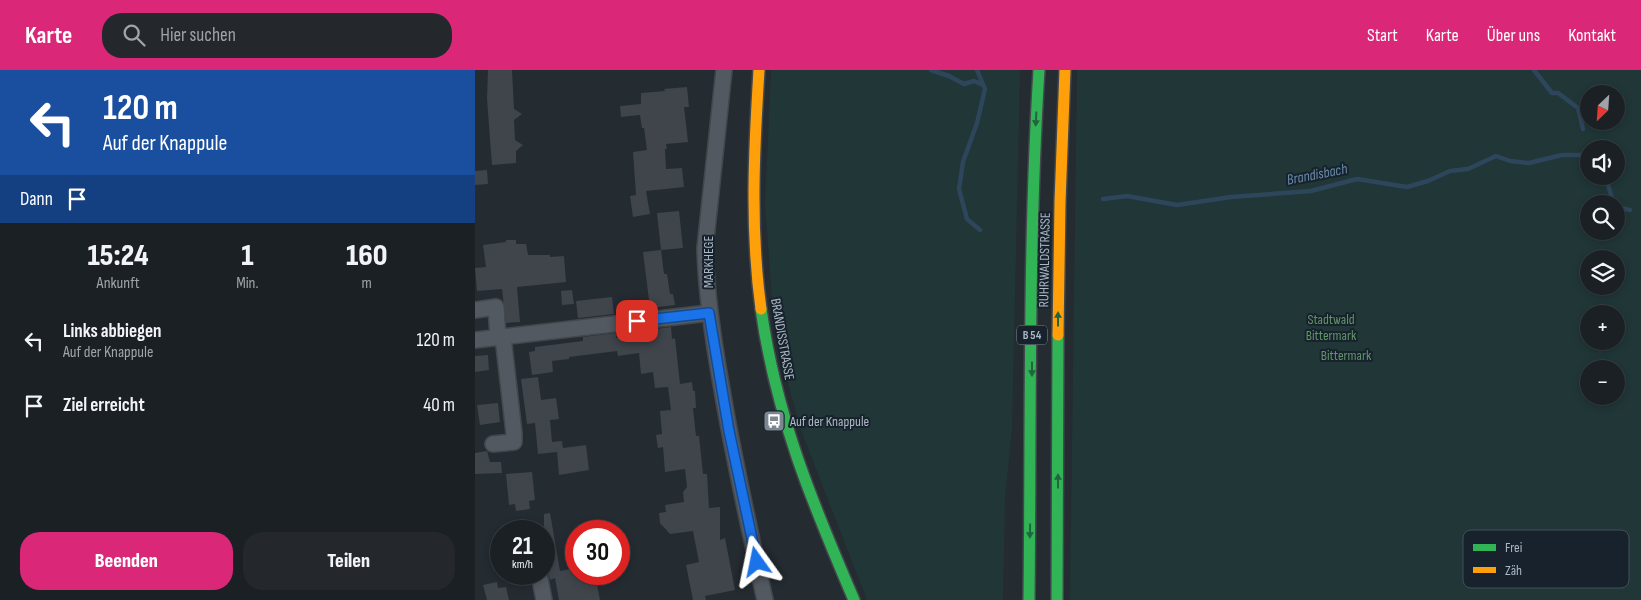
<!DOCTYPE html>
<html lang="de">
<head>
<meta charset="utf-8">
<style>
  body { margin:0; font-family:"Sofia Sans Condensed",sans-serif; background:#24282d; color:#f1f3f6; height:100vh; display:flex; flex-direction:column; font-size:19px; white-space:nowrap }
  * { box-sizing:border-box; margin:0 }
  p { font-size:16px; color:#a0a3a7 }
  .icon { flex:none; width:28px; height:28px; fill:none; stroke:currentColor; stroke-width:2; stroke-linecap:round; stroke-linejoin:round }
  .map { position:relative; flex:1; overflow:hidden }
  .sheet { display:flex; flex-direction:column; background:#1b2025; width:475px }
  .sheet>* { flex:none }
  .top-card { background:#1a4fa0; color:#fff; overflow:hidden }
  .needle { width:32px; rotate:205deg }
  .buttons { position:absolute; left:1105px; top:15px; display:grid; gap:10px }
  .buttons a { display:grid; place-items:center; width:45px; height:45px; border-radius:50%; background:#1b2025; box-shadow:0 2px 8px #0003,0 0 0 1px #393e42; font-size:25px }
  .speed { position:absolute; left:15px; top:450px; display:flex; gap:10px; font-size:25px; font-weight:700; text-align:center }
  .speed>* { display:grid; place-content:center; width:65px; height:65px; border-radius:50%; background:#1b2025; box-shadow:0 2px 8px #0003,0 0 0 1px #393e42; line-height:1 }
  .speed small { font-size:12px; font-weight:400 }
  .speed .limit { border:8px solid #d22; background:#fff; color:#111 }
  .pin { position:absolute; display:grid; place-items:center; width:42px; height:42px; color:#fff; margin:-21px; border-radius:10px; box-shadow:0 2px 8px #0006 }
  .me { position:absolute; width:55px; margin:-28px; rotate:348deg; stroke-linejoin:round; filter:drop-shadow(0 0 4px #0008) }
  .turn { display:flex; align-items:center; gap:18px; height:105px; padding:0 20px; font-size:22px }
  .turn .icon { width:65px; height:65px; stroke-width:2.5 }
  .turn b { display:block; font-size:35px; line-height:42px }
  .then { display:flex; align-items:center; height:48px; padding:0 20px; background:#0003; gap:10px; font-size:19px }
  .eta { display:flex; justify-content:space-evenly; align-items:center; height:85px; text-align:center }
  .eta b { font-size:30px; font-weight:800; line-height:35px }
  .button { display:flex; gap:10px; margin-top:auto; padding:10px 20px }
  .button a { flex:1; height:58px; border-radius:20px; background:#db2777; color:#fff; font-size:20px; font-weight:800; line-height:58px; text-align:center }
  .button a+a { background:#24282d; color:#f1f3f6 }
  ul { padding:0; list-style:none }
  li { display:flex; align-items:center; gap:15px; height:65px; padding:0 20px }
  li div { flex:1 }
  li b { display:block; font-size:19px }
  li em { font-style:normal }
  header { display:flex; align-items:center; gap:30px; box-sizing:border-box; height:70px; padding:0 25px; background:#db2777; color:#fff }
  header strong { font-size:24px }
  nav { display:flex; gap:28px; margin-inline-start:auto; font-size:18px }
  .search { width:350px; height:45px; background:#24282d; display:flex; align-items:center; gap:12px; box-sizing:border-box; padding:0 18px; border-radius:20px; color:#a0a3a7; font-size:19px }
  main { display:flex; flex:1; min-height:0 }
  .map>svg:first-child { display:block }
  .green { fill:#203637; fill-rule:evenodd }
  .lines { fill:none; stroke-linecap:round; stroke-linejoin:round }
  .stream { stroke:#2e465c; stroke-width:4.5 }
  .building { fill:#3f454b }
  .street-casing { stroke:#42474c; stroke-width:18 }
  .fast-casing { stroke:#42474c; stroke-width:14 }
  .slow-casing { stroke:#42474c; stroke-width:14 }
  .street { stroke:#525960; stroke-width:15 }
  .fast { stroke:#30b455; stroke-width:11 }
  .slow { stroke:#ff9f0a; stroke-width:11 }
  .oneway { fill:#22643e }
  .route-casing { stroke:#114b97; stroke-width:12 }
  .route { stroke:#1a73e8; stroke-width:9 }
  .labels { text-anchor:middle; stroke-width:4; stroke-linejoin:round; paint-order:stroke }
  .shield { fill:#17222c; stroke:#7f8b97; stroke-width:1 }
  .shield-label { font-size:12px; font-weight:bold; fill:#abb8c5 }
  .street-label { font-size:14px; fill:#abb8c5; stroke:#17222c }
  .park-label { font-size:14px; fill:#619668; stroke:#17222c }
  .poi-label { font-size:14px; fill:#abb8c5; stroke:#17222c; text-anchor:start }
  .water-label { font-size:15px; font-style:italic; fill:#688cab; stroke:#17222c }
  .key { fill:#17222c; stroke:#434f5a; stroke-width:1 }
  .key-label { font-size:14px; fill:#abb8c5 }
</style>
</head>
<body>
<header>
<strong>Karte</strong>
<div class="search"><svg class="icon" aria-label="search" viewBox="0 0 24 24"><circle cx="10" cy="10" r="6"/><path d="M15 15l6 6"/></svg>Hier suchen</div>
<nav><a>Start</a><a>Karte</a><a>Über uns</a><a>Kontakt</a></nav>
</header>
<main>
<section class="sheet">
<div class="top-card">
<div class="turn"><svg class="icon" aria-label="left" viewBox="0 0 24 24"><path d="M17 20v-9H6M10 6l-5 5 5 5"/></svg><div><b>120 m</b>Auf der Knappule</div></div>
<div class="then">Dann<svg class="icon" aria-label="arrive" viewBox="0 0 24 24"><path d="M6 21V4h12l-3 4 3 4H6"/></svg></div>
</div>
<div class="eta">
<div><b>15:24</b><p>Ankunft</p></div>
<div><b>1</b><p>Min.</p></div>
<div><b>160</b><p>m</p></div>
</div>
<ul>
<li><svg class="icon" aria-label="left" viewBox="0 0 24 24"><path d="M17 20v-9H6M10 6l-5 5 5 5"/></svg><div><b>Links abbiegen</b><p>Auf der Knappule</p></div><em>120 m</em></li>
<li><svg class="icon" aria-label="arrive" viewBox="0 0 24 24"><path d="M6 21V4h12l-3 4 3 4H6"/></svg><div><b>Ziel erreicht</b></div><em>40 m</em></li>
</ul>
<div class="button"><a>Beenden</a><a>Teilen</a></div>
</section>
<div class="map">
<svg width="1166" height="530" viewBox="0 0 1166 530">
  <rect width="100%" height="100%" fill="#242b31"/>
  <path class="green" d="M296 0H545L537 360 530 426 528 530H392L327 363 310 303 299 256 290 134Z
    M602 0H1166V530H595ZM1114 24H1141V51H1114ZM1114 79H1141V106H1114ZM1114 134H1141V161H1114ZM1114 189H1141V216H1114ZM1114 244H1141V271H1114ZM1114 299H1141V326H1114Z"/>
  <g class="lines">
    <path class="stream" d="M456 0 474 6 489 14 499 11 508 15
      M502 0 510 19 502 53 488 92 484 119 492 149 505 160
      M1059 0 1077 23H1083L1103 38 1108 59
      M1130 106 1139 134
      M628 129 652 126 702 135 756 127 836 121 882 109 932 117 953 111 975 101 993 99 1021 86 1035 91 1054 93 1087 85H1111L1114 89
      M1141 137 1155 140"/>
  </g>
  <path class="building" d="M13 0H37L39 39 47 44 39 50 40 70 48 75 41 81V93L17 95 12 29Z
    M212 17 214 37H209L213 72 191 74 192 79H190L191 99 207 98 209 117 171 121 175 144 158 147 155 126 161 125 158 82 172 80 169 58H167L165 45 146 47 145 36 166 34V23L190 21 189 19Z
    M12 100 13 114 0 115V101Z
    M204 141 208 178 186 180 189 204H192L195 224H198L200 235 175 238 168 182 186 180 182 143Z
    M31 170H41V174H51L53 185H75V187L89 186 91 212 42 217 45 252 31 253 27 219 2 221 0 198 11 197 8 175 31 172Z
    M97 220 99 234 87 235 86 221Z
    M137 227 139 244 103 248 101 231Z
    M196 257 197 269 200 268 205 314 217 312 218 321H220L221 338H218L221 366H224L228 404H232L234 438 245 437V470L250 468 260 520 230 526 231 530H218L211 495 224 492 218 461 195 464 185 453 184 443 191 442 190 435 209 432 208 422 212 417 210 399 190 402 188 377 183 378 181 365 187 364 185 341 196 340 193 317 180 318 178 302 166 304 164 283 143 286 142 281 94 287V289L77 291 78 302 57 305 54 282 60 281V277L108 271V267L141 263V268L173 264 172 260Z
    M13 285 14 300 0 302V286Z
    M63 307 66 330 81 328 84 349 75 350 77 372 87 371 88 378 111 375 114 400 84 405 82 382 63 384 60 353 52 354 46 309Z
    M23 333 25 352 5 355 2 335Z
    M12 381 15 392H26L27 403 0 404V383Z
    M57 402 60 430 54 431 55 439 41 441 40 434 34 435 31 404Z
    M75 443 85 501 101 498V504H110L112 513 122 515 125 530H84L80 508 75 510 73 502 69 496V444Z
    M22 512 23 518 31 517 34 530H12L8 515Z"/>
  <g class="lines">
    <g class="street-casing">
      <path id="street" d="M249 0 230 178C231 224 238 269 246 314 258 386 274 458 290 530
        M0 240 21 237 23 267
        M0 270 234 243
        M18 374 39 372V363L28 267
        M64 504 69 530"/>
    </g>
    <g class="fast-casing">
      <path id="fast" d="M286 239C301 346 337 432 379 530
        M554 530C556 353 553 176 564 0
        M582 530 583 265"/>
    </g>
    <g class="slow-casing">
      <path id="slow" d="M284 0C279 80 275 159 286 239
        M583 265 585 132 590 0"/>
    </g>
    <use href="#street" class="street"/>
    <use href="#fast" class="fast"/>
    <use href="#slow" class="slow"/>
  </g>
  <defs><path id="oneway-solid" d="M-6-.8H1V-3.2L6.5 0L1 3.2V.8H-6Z" transform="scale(1.25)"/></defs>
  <g class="oneway">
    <use href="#oneway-solid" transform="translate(561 49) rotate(93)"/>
    <use href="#oneway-solid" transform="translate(583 249) rotate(-90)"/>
    <use href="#oneway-solid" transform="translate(557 299) rotate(90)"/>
    <use href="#oneway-solid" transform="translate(583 411) rotate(-90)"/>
    <use href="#oneway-solid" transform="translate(555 461) rotate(91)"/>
  </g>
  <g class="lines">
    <g class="route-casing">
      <path id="route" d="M162 251 234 243 254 361 282 492"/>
    </g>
    <use href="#route" class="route"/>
  </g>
  <defs>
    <g id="bus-square" transform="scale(1.125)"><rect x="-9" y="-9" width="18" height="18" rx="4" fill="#7c8791" stroke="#17222c"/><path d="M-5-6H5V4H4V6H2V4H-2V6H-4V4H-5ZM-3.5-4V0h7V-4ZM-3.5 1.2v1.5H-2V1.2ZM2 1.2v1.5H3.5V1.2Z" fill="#fff"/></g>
  </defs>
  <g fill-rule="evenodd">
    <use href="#bus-square" x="299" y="351"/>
  </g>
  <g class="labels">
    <rect class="shield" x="542" y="255.5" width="30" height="19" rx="4"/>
    <g class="shield-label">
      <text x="557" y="269">B 54</text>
    </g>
    <g class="street-label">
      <text transform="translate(569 190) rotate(-89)" y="5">RUHRWALDSTRASSE</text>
      <text transform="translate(233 192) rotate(-90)" y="5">MARKHEGE</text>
      <text transform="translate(308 269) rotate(80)" y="5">BRANDISSTRASSE</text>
    </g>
    <g class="park-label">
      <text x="856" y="254">Stadtwald<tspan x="856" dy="16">Bittermark</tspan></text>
      <text x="871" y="290">Bittermark</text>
    </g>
    <g class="poi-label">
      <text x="315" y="356">Auf der Knappule</text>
    </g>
    <g class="water-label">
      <text transform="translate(842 104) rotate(-11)" y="5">Brandisbach</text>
    </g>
  </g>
  <rect x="988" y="460" width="166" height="58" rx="8" class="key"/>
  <rect x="998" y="474" width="23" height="7" fill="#30b455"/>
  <rect x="998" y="497" width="23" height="6" fill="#ff9f0a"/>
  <g class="key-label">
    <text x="1030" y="482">Frei</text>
    <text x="1030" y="505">Zäh</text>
  </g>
</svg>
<div class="buttons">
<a><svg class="needle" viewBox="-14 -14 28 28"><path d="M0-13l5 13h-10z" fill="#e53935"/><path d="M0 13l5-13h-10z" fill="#a0a3a7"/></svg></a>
<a><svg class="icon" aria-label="sound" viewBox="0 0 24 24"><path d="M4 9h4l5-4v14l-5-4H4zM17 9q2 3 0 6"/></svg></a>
<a><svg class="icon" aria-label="search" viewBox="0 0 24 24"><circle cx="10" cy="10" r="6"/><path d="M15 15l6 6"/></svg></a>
<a><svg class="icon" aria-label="layers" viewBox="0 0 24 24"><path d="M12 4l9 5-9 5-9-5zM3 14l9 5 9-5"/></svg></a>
<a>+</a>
<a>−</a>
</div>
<div class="speed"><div>21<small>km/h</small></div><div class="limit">30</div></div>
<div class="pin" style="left:162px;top:251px;background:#d93025"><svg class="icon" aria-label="arrive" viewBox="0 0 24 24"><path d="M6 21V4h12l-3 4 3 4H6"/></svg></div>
<svg class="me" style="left:282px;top:492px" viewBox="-20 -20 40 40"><path d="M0-17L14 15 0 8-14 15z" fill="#1a73e8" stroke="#fff" stroke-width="4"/></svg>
</div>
</main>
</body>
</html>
